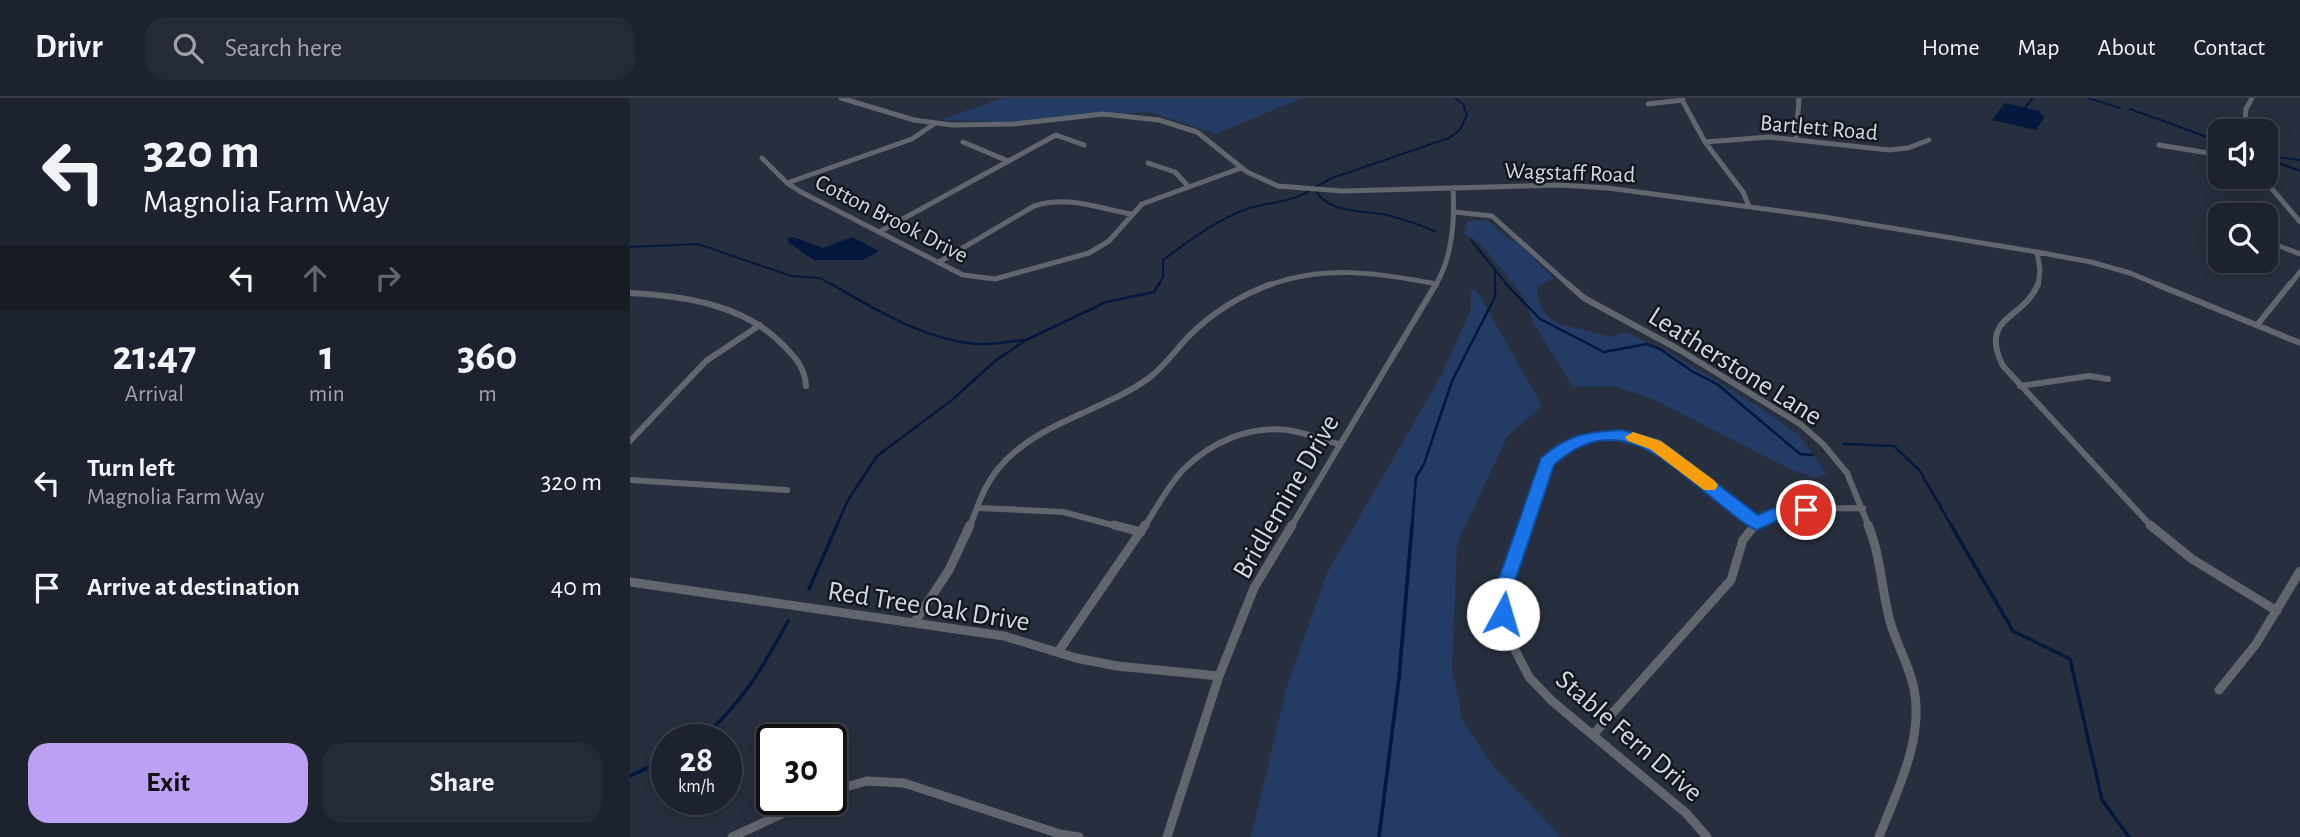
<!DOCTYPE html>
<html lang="en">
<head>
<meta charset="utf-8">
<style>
  body { margin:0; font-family:"Alegreya Sans",sans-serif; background:#252b36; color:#f1f3f6; height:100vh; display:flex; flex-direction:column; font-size:26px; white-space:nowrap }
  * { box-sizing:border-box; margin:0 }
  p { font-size:23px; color:#a0a4aa }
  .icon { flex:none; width:38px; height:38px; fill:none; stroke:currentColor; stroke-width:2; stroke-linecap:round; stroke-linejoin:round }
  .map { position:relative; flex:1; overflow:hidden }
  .side { display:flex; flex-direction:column; background:#1d232e; width:630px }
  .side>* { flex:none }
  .top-card { background:#1d232e; color:#f1f3f6; overflow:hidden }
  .tools { position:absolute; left:1578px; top:21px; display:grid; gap:14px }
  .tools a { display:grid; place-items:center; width:70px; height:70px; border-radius:14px; background:#1d232e; box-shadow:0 4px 18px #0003,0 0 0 2px #3b404a; font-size:35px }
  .speed { position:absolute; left:21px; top:626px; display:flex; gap:14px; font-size:35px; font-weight:700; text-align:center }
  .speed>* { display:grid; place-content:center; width:91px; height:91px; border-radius:50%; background:#1d232e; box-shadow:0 4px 18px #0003,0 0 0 2px #3b404a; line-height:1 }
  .speed small { font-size:18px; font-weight:400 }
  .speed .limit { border:4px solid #111; border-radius:10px; background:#fff; color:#111 }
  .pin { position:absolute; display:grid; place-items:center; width:60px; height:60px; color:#fff; margin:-30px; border:4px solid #fff; border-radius:50%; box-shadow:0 2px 7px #0007 }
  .me { position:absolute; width:77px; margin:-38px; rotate:6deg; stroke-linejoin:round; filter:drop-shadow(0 0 5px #0008) }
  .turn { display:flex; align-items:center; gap:24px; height:147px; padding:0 28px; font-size:32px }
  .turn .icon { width:91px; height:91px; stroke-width:2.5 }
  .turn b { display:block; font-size:49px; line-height:60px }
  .lanes { display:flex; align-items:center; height:66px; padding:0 28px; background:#0003; justify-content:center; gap:35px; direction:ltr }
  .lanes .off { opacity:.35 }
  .eta { display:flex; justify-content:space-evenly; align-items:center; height:119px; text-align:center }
  .eta b { font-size:42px; font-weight:600; line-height:49px }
  .button { display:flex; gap:14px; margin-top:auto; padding:14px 28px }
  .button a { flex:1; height:80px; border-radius:21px; background:#bca0f2; color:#111; font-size:28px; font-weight:600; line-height:80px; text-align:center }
  .button a+a { background:#252b36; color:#f1f3f6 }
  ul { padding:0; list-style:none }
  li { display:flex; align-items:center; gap:21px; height:105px; padding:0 28px }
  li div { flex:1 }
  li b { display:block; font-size:26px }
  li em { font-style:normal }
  header { display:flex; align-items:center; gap:42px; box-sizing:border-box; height:98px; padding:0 35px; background:#1d232e; border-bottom:2px solid #3b404a }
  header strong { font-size:33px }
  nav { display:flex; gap:38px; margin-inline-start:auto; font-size:24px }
  .search { width:490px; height:63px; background:#252b36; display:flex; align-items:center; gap:18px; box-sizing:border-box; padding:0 24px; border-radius:21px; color:#a0a4aa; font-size:26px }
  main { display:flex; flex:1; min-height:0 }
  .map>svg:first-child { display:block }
  .green { fill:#243b63 }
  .water { fill:#04173d }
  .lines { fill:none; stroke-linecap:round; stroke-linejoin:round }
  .stream-far2 { stroke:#04173d; stroke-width:2 }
  .stream-far1 { stroke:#04173d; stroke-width:2.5 }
  .stream { stroke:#04173d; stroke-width:3.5 }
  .minor-far2 { stroke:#61656d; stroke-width:5 }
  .minor-far1 { stroke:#61656d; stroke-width:6 }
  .minor { stroke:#61656d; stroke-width:9 }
  .route { fill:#1a73e8; stroke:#114b97; stroke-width:2 }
  .slow { fill:#f59e0b }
  .labels { text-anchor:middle; stroke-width:5; stroke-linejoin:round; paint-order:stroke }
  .far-street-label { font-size:23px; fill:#d3d9e3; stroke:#13171e }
  .street-label { font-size:28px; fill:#d3d9e3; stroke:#13171e }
</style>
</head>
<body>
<header>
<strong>Drivr</strong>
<div class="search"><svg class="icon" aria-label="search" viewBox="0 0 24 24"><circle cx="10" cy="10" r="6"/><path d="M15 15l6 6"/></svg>Search here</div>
<nav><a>Home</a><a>Map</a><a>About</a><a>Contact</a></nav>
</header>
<main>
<section class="side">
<div class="top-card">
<div class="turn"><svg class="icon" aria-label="left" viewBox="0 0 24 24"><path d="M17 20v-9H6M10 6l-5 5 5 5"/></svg><div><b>320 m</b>Magnolia Farm Way</div></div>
<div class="lanes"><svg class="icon" aria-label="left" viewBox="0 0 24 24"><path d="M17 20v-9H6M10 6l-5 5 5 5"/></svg><svg class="icon off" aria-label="ahead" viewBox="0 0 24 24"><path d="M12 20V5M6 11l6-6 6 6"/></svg><svg class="icon off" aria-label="right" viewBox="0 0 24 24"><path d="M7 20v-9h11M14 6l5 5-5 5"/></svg></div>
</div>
<div class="eta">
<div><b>21:47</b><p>Arrival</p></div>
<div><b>1</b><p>min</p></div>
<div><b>360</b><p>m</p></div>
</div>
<ul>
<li><svg class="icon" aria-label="left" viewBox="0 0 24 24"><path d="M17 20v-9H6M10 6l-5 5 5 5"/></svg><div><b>Turn left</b><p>Magnolia Farm Way</p></div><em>320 m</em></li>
<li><svg class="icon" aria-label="arrive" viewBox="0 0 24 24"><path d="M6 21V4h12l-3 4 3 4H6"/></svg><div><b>Arrive at destination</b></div><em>40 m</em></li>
</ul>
<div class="button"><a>Exit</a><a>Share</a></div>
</section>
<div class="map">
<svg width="1670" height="739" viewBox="0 0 1670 739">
  <rect width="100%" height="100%" fill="#272f3e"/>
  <path class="green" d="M373 0H672L586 36 520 14 385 24 310 22Z
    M858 122 878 141 887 143 924 181 907 188 908 202 917 218 929 226 982 239 996 234 1039 254 1129 309 1169 337 1197 376 1186 380 1162 372 1023 301 986 289H943L904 226 893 198 849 144 834 136 837 123Z
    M846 191 912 308 877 339 827 446 822 571 833 624 865 670 931 739H621L657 588 697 475 812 276 841 211V193Z"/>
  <path class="water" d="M1375 5 1409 13 1414 20 1406 32 1362 22Z
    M164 139 193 150 222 139 249 153 233 162H184L159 145 158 140Z"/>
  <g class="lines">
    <path class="stream-far2" d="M1458 0 1490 10
      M1500 11 1591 44
      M1393 12 1403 0
      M1636 58 1670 62
      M1636 60 1670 73
      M685 89 702 80 819 40 830 32 837 17 833 6 825 0
      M686 93C699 116 735 112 757 117 774 121 789 127 805 133
      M841 142 878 188
      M0 149 68 146 161 178 190 180 204 188
      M865 174V188
      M528 188 533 179V162C559 143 586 122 617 111 637 104 660 105 679 93"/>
    <path class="stream-far1" d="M201 186C247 212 292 241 346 246 362 247 379 243 395 242
      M876 186 910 221 974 254 1017 246 1030 251 1063 274 1087 286 1170 356 1183 357
      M1214 346 1264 348 1290 373 1322 429
      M206 429 218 402 247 358 322 302 365 263 396 242 476 204 524 194 529 186
      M782 429 786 379 794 366 822 283 865 199V186"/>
    <path class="stream" d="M1321 427 1383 533 1440 561 1472 702 1499 739
      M179 491 207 427
      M69 642C109 610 134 568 158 523
      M0 678 37 661
      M749 739 769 580 782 427"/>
    <path class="minor-far2" d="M211 0 284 22 322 27 384 26 473 16 529 22 567 34 617 74 648 88 712 93 929 87 978 90 1194 119 1407 154 1461 164 1500 175 1531 188
      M1051 0 1075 44 1113 94 1119 108
      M1018 6 1053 2
      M1614 33 1616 11 1622 0
      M1166 42 1169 0
      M333 44 378 63
      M1075 44 1139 39 1259 52 1278 50 1299 42
      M1529 47 1591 57
      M132 60 157 85 171 94 333 177 365 181 459 155 479 143 512 106 611 70
      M518 65 545 74 559 89
      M1632 79 1670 124
      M157 85 282 41 304 26
      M825 114 862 118 940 188
      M249 134 426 37 454 47
      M1636 143 1670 156
      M1407 154 1410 172 1408 188
      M309 164 404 108C438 97 468 110 501 116
      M637 188C693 166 749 175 807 186
      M805 188C823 159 825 123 823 90
      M1659 188 1670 174"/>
    <path class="minor-far1" d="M938 186 954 200 1048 251 1170 326 1193 346 1217 375 1239 429
      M1408 186C1394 222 1348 218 1373 268L1522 429
      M1526 186 1670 245
      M0 195C56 198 117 207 156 250 167 261 175 272 176 288
      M1628 226 1660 186
      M1390 288 1459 278 1478 281
      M0 343 76 263 130 227
      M0 382 157 392
      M349 410 433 414 490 429
      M340 429C347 409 354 388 368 371 406 324 472 314 519 280 535 268 546 251 560 237 582 215 612 197 641 186
      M514 429C527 410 538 387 554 371 580 345 619 327 657 332 674 334 692 342 709 346
      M661 429 806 186
      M895 429 917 364 933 349 956 340 992 337 1025 347 1127 425
      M1124 429C1145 406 1203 411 1233 410"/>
    <path class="minor" d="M484 427 511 434
      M896 427 874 490 873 516 883 548 899 579 922 603 1056 715 1077 739
      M1238 427C1250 456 1251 485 1258 515 1263 541 1279 565 1284 591 1294 641 1267 693 1249 739
      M1520 427 1562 461 1647 513
      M0 484 374 538 446 560 487 568 589 578
      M284 525 319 472 340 427
      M428 554 515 427
      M1589 592 1626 546 1670 473
      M963 637 1101 482 1113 442 1125 427
      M201 693 237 683 274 685 430 736 449 739
      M102 739 182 702
      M537 739 589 578 624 490 662 427"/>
  </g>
  <path class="route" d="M992 332 1031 343 1128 417C1142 410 1167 402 1182 407L1185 412 1182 416 1146 423 1127 432C1114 428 1102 415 1091 407 1039 366 988 308 924 367L883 489 880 522 873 524 867 522 864 516 866 489 911 360C938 336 957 334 992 332Z"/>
  <path class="slow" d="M1003 334 1031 343 1085 383 1088 387 1085 392H1074L1020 351 998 343 995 339Z"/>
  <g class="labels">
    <g class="far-street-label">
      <text transform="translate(1189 29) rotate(5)" y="8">Bartlett Road</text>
      <text transform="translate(940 74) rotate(2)" y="8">Wagstaff Road</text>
      <text transform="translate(262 120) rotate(27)" y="8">Cotton Brook Drive</text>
    </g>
    <g class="street-label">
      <text transform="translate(1106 267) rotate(32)" y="10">Leatherstone Lane</text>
      <text transform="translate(655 398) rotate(-60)" y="10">Bridlemine Drive</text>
      <text transform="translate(299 507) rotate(9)" y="10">Red Tree Oak Drive</text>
      <text transform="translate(1000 637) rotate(41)" y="10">Stable Fern Drive</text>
    </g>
  </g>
</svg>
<div class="tools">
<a><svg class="icon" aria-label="sound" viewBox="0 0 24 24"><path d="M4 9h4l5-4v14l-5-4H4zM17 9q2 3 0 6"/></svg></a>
<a><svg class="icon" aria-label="search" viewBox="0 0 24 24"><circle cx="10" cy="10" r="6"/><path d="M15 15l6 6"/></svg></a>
</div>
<div class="speed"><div>28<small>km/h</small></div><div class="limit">30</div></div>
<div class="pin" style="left:1176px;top:412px;background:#d93025"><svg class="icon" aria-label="arrive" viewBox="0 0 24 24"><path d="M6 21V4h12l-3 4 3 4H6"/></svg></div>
<svg class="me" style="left:873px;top:516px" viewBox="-20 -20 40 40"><circle r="19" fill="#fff"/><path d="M0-13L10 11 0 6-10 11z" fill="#1a73e8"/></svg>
</div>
</main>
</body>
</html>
